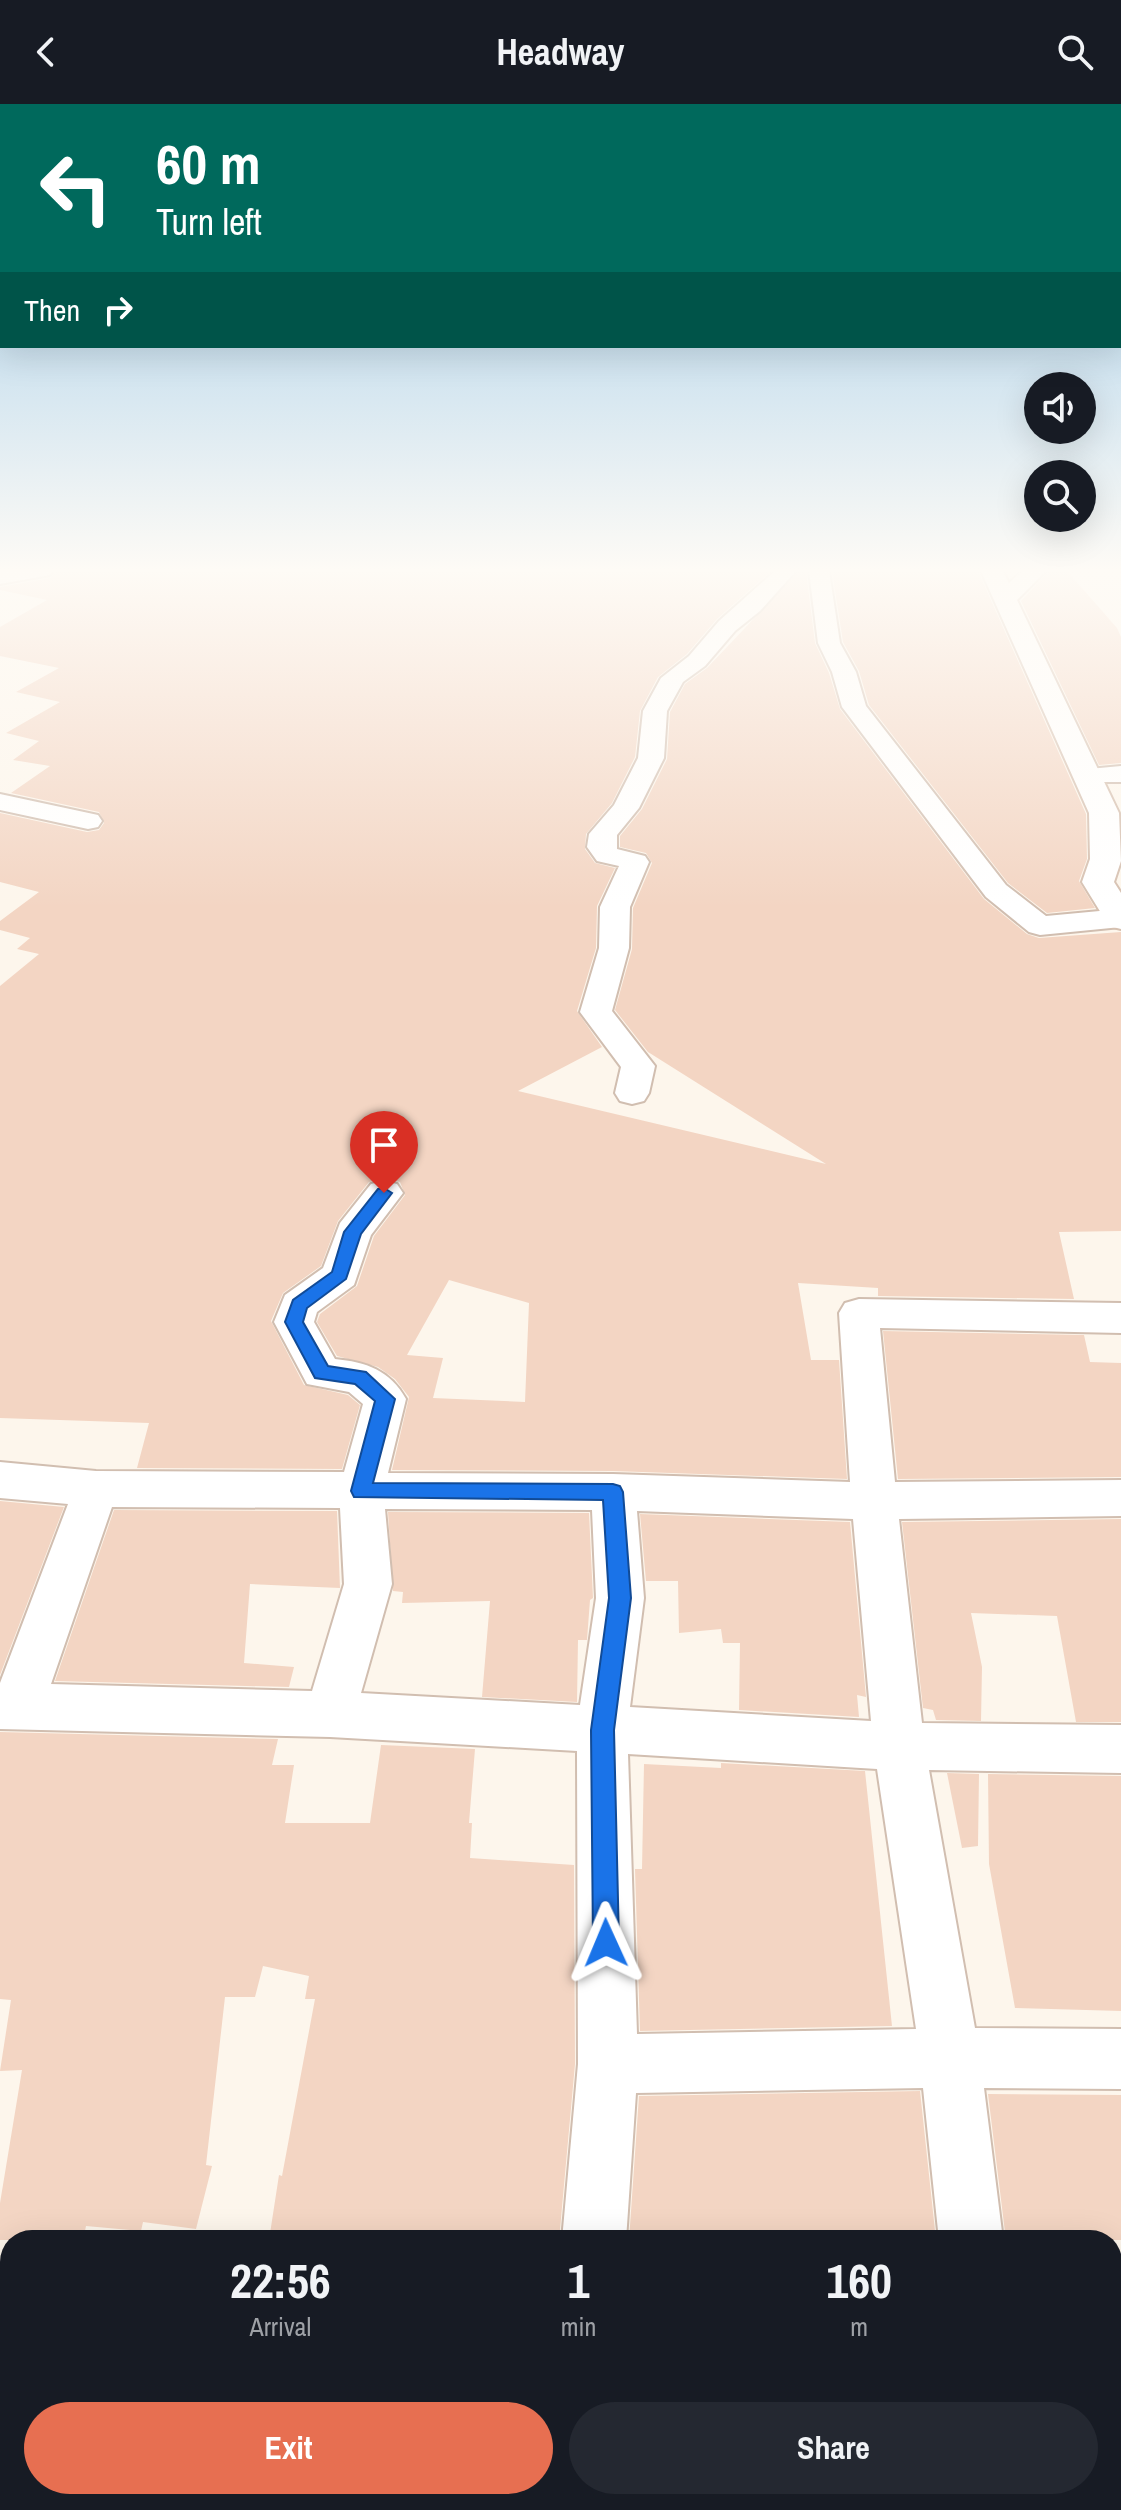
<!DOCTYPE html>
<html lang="en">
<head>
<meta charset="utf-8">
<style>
  body { margin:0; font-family:"Archivo Narrow",sans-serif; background:#242831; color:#f1f3f6; height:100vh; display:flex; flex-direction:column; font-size:30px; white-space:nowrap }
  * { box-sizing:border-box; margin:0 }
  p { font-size:26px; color:#9ea1a6 }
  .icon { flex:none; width:44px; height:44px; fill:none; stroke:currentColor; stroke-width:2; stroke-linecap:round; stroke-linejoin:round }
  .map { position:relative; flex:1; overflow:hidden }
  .details { position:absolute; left:0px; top:2126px; width:1122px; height:280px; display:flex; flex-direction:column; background:#171b24; border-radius:32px 32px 0 0; box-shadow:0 8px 32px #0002 }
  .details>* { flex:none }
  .banner { position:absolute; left:0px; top:0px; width:1122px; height:244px; box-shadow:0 8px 32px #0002; background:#00695c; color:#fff; overflow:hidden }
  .tools { position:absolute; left:1024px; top:268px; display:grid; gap:16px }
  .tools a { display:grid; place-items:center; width:72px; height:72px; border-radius:50%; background:#171b24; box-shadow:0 8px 32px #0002; font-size:40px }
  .pin { position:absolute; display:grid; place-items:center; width:68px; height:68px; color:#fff; margin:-82px -34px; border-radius:50% 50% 50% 0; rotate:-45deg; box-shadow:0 0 8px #0007 }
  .pin .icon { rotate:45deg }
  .me { position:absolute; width:88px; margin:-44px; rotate:359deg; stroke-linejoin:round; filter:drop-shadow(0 0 6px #0008) }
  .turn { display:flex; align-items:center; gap:28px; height:168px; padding:0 24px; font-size:36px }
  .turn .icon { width:104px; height:104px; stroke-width:2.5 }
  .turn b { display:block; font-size:56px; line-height:68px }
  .then { display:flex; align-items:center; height:76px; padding:0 24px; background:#0003; gap:16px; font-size:30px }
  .eta { display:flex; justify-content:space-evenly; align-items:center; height:136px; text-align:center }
  .eta b { font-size:48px; font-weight:700; line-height:56px }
  .primary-button { display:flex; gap:16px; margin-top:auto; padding:16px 24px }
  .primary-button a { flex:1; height:92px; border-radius:48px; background:#e76f51; color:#fff; font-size:32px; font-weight:700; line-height:92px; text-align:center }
  .primary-button a+a { background:#242831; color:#f1f3f6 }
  header { display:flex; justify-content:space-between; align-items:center; height:104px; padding:0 24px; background:#171b24; font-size:36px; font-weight:700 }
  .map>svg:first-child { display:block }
  .building { fill:#f3d5c3; fill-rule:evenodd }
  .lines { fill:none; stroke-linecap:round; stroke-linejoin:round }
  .street-casing { stroke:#d1beb0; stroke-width:4 }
  .secondary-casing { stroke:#d6c0b0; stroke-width:4 }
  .street { fill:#fff; fill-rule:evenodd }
  .secondary { fill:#fff; fill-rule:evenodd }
  .route { fill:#1a73e8; stroke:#114b97; stroke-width:2 }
</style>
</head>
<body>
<header><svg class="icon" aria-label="back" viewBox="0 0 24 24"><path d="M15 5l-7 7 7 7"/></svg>Headway<svg class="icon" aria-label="search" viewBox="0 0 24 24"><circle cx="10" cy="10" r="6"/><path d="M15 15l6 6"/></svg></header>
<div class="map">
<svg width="1121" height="2406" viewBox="0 0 1121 2406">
  <rect width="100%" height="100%" fill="#fdf6ec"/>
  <path class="building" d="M56 467H771L717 515 687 550 658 573 640 607 635 653 612 699 586 730 585 745 595 759 615 764 597 802 596 844 577 907 602 943 518 987 826 1060 648 948 615 906 632 845 633 804 652 759 646 749 620 743V732L642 705 667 655 670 608 685 580 707 564 799 467H806L815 539 829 569 840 605 984 795 1027 830 1039 834 1121 828V1127L1059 1128 1074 1195 878 1192V1184L798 1179 811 1256H839L847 1375 613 1367 392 1366 409 1293 395 1275 378 1263 337 1252 317 1218 320 1210 357 1182 374 1132 405 1091 400 1078 385 1074 369 1078 338 1117 321 1162 283 1189 271 1217 304 1281 348 1291 360 1301 342 1365 137 1364 149 1319 0 1314V882L39 850 17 845 30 834 0 826V817L39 788 0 778V709L87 728 99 726 104 719 99 708 11 689 50 662 13 656 39 637 6 629 60 598 16 588 59 564 0 552V523L47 496 0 486V483L51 474ZM449 1176 529 1199 525 1298 433 1294 443 1254 407 1251Z
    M832 467H978L1086 710 1087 755 1079 777 1095 804 1047 809 1008 779 869 601 859 567 843 538Z
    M1049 467H1067L1117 524 1121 533V659L1099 661 1021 497Z
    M883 1227 1084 1231 1090 1258 1121 1259V1373L898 1375Z
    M0 1397 64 1403 0 1571Z
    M114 1406 337 1407 340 1484 250 1480 244 1559 294 1563 289 1583 55 1577Z
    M388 1408 589 1409 593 1494 590 1496 587 1536H578L577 1598 482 1593 490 1497 402 1499 403 1488 393 1487Z
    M640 1410 850 1418 866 1593 857 1591 859 1613 739 1606 740 1539H723L721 1525 679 1529 678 1477H646Z
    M1121 1415V1618H1076L1057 1512 971 1509 982 1563 981 1617 936 1616 933 1606 923 1604 902 1418Z
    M0 1628 278 1635 272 1661H294L285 1719H370L381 1641 475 1645 469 1719H472L470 1754 574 1761 575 1960 559 2136H269L279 2071 282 2072 315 1895H305L309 1872 263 1862 255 1893H225L206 2061 212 2062 196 2125 143 2118 141 2127 86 2122 85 2127H40L39 2136H0V2099L22 1966 0 1967 11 1896 0 1895Z
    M721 1659 865 1667 892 1922 640 1927 635 1765H642L644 1660 721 1664Z
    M947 1669 979 1670 978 1742 962 1744Z
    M988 1670 1121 1672V1907L1015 1904 989 1760Z
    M920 1987 936 2136H629L639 1992Z
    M988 1990 1121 1991V2136H1006Z"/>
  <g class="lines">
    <g class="street-casing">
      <path id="street" d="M53 467 50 471 0 480V468Z
        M775 467H796L760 507 735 527 705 562 683 578 667 607 664 654 639 704 617 731V745L645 752 649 758 630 803 629 844 612 907 655 962 649 989 644 997 632 1000 620 997 615 989 621 963 580 908 599 844 600 803 619 762 597 757 587 743 589 730 614 701 638 654 643 607 661 574 689 552 719 517Z
        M809 467H829L840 539 856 568 866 602 1006 781 1046 812 1121 805V823L1040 831 1029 828 986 793 842 603 832 568 818 539Z
        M1121 662V678H1078L1074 672 1078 666Z
        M0 690 98 711 102 717 98 723 88 725 0 706Z
        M384 1077 397 1080 403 1089 371 1131 354 1181 317 1208 314 1218 335 1255C366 1258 390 1266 406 1295L388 1369 613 1370 850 1378 839 1209 845 1199 859 1195 1121 1199V1229L880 1224 895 1378 1121 1376V1412L899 1415 922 1619 1121 1621V1669L929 1666 975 1924 1121 1925V1985L984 1984 1003 2136H939L923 1984 636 1989 626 2136H562L578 1960 577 1647 330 1633 0 1625V1579L68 1400 0 1394V1358L96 1367 344 1368 363 1300 349 1288 307 1280 274 1218 285 1191 323 1164 340 1119 371 1080ZM112 1403 340 1404 344 1480 312 1587 51 1580ZM385 1405 592 1406 596 1494 580 1601 361 1589 392 1480ZM637 1407 853 1415 871 1617 630 1603 644 1494ZM628 1650 877 1665 916 1925 637 1930Z
        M0 2282H10V2352H0Z
        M1112 2346H1121V2406H1087L1083 2396H1112Z
        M141 2396H213L211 2406H139Z
        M539 2396H611L610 2406H538Z
        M964 2396H1036L1037 2406H965Z"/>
    </g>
    <g class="secondary-casing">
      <path id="secondary" d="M981 467H1003L1009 479 1022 467H1046L1017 496 1119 709 1121 757 1114 778 1121 789V825L1109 822 1082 778 1090 755 1089 709Z"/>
    </g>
    <use href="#street" class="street"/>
    <use href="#secondary" class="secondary"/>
  </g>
  <linearGradient id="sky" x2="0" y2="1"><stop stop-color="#97c7e8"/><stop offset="0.58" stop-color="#fefbf6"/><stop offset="1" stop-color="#fefbf6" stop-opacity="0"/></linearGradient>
  <rect width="1121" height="804" fill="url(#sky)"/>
  <path class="route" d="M384 1084 392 1089 361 1130 346 1175 307 1204 303 1218 328 1262 366 1268 395 1295 373 1379 613 1380 620 1382 623 1388 631 1494 614 1626 619 1839 615 1848 606 1851 597 1848 593 1839 591 1626 609 1494 603 1396 354 1393 351 1387 375 1297 355 1280 315 1274 285 1218 293 1196 332 1168 344 1128 378 1085Z"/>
</svg>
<div class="tools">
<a><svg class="icon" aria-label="sound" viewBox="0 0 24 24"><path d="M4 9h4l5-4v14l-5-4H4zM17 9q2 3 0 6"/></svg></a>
<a><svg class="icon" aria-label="search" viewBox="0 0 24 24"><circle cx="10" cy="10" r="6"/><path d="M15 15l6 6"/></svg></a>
</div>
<div class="pin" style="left:384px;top:1089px;background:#d93025"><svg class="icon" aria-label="arrive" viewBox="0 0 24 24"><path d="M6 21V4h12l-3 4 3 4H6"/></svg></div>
<svg class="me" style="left:606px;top:1839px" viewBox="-20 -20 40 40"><path d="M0-17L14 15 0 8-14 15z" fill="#1a73e8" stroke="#fff" stroke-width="4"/></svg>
<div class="banner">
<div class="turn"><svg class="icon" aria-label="left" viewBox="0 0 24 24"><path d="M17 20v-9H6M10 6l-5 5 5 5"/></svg><div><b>60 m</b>Turn left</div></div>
<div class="then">Then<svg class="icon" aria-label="right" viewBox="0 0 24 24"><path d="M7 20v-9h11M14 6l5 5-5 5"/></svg></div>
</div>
<section class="details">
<div class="eta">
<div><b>22:56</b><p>Arrival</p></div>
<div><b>1</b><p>min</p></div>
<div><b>160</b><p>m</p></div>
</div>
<div class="primary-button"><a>Exit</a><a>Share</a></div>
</section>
</div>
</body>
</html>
